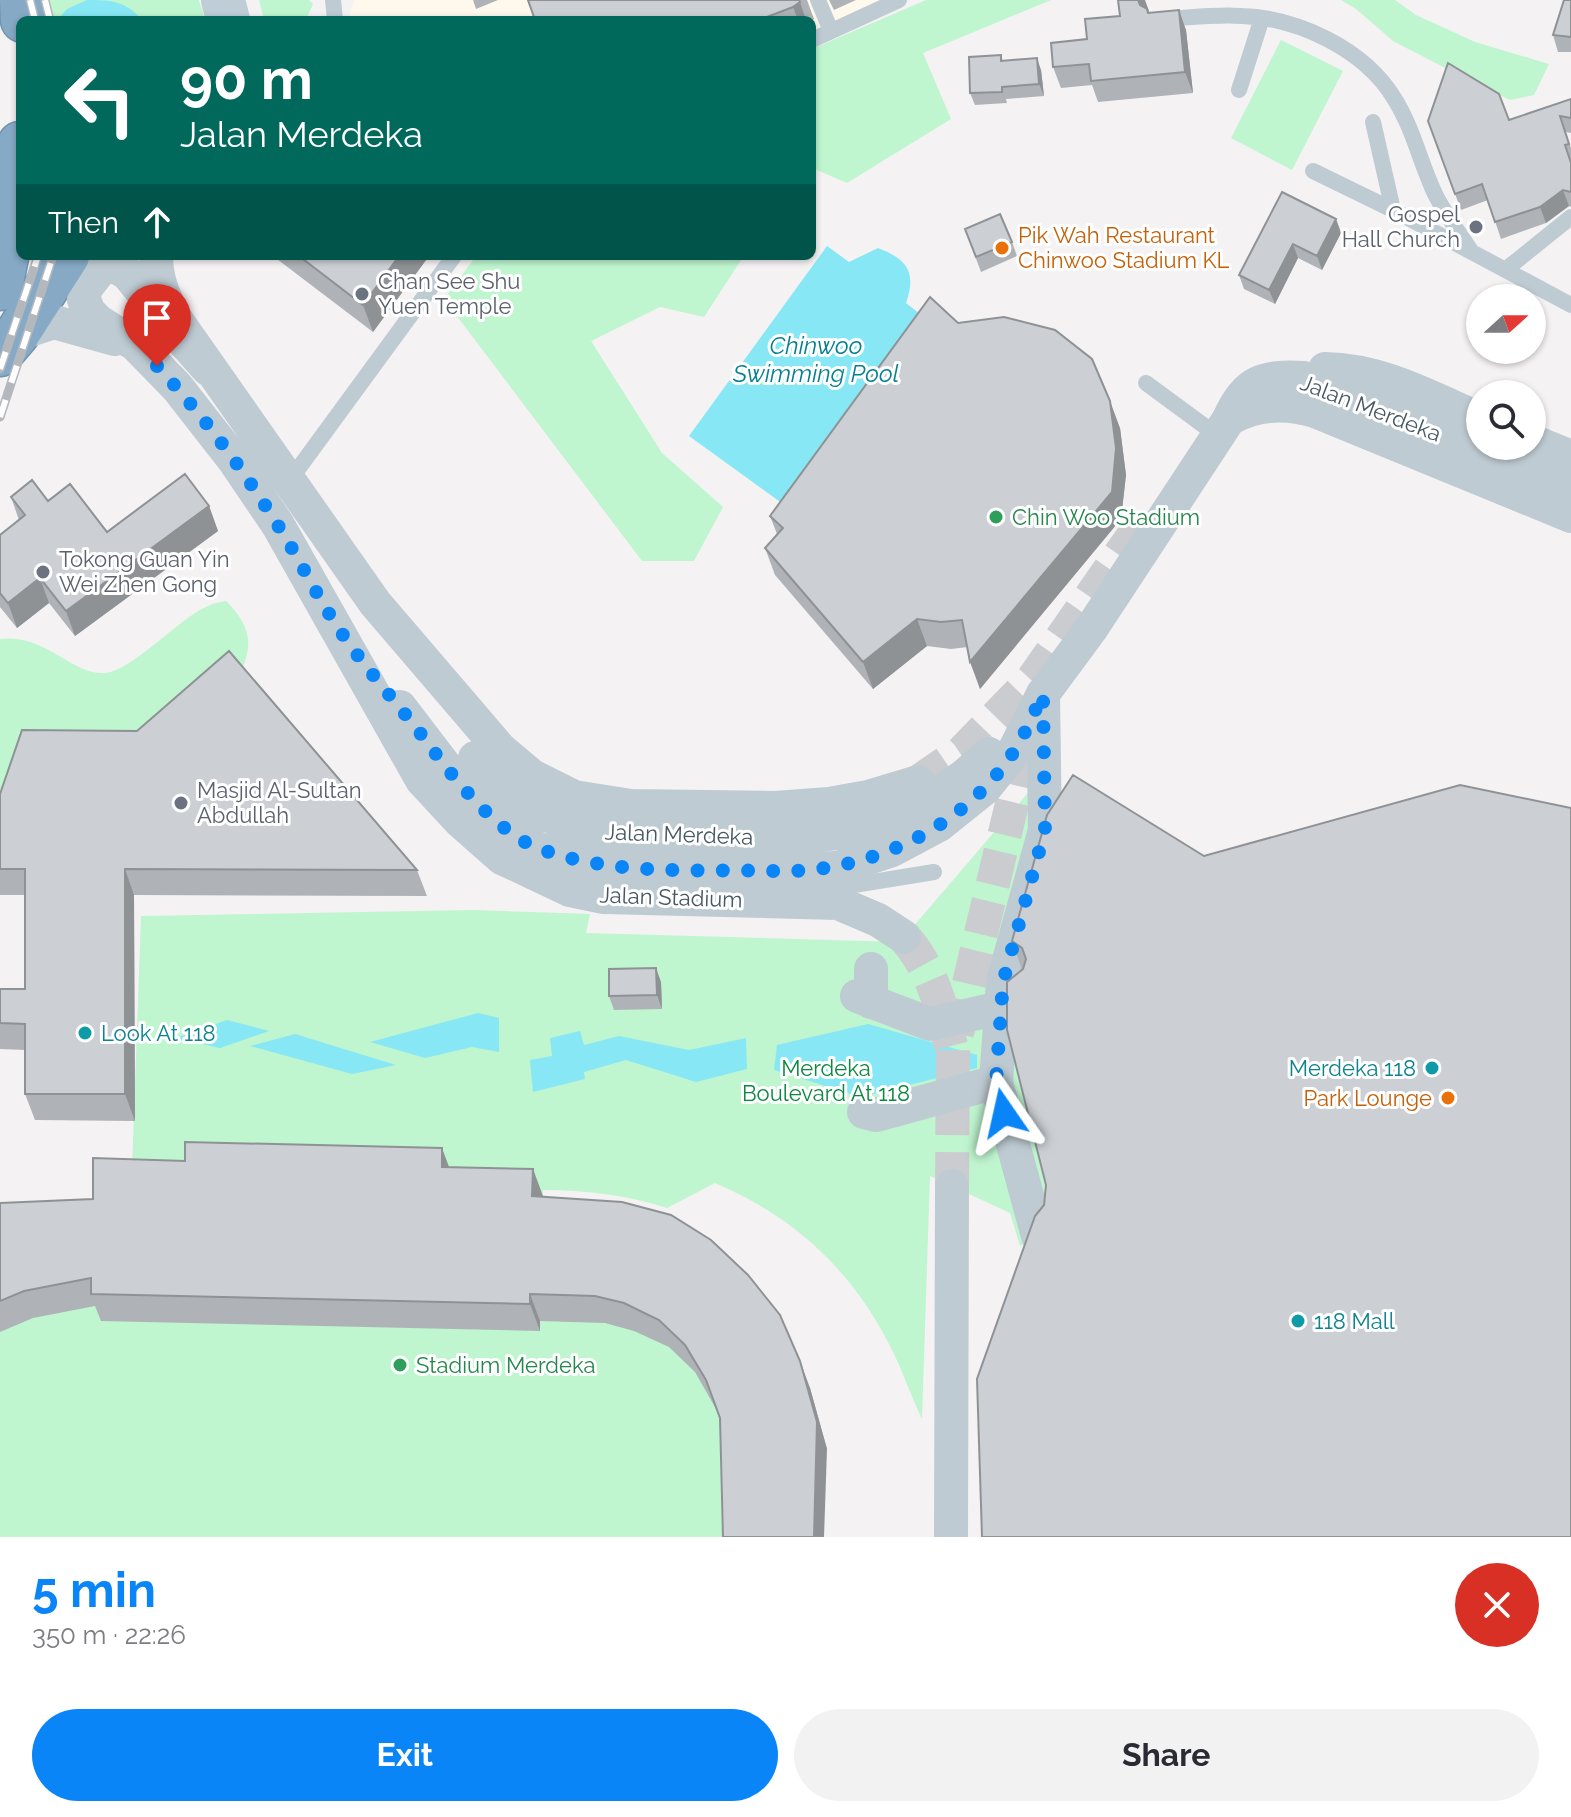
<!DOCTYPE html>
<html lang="en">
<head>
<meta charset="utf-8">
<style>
  body { margin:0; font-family:Raleway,sans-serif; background:#f2f2f3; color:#2b2b33; height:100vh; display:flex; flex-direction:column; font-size:30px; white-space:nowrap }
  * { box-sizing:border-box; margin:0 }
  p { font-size:26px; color:#7c7c81 }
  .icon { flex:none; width:44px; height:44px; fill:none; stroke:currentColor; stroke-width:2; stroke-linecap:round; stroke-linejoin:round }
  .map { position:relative; height:1537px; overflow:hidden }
  .panel { display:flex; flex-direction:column; background:#fff; flex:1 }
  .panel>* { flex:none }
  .guide { position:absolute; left:16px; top:16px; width:800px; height:244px; border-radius:12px; box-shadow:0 2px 6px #0004; background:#00695c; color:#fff; overflow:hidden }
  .needle { width:52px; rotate:69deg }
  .controls { position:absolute; left:1466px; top:284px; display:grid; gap:16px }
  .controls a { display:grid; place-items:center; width:80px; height:80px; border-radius:50%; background:#fff; box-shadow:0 2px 6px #0004; font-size:40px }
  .pin { position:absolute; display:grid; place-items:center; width:68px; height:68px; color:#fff; margin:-82px -34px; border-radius:50% 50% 50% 0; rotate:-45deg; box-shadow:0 0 8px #0007 }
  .pin .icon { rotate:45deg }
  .me { position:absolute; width:88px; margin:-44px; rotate:349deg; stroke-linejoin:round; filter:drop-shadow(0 0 6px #0008) }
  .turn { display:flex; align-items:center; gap:28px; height:168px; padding:0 32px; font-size:36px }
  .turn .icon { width:104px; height:104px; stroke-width:2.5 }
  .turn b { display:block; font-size:56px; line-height:68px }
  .then { display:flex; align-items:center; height:76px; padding:0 32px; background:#0003; gap:16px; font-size:30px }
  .round { display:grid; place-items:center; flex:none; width:84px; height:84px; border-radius:42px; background:#f2f2f3 }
  .overview { display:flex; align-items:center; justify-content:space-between; height:136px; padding:0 32px }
  h1 { font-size:48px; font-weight:700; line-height:60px; color:#0985f8 }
  .primary-button { display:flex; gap:16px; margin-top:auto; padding:16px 32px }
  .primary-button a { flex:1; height:92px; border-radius:48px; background:#0985f8; color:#fff; font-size:32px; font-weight:700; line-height:92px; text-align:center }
  .primary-button a+a { background:#f2f2f3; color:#2b2b33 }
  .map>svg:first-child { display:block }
  .commercial { fill:#fef8ed }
  .green { fill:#bff5cf }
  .water { fill:#88e7f5 }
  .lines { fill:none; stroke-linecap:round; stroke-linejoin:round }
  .street-tunnel { stroke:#cacccf; stroke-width:34; stroke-dasharray:34 17; stroke-linecap:butt }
  .highway-casing { stroke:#7195b1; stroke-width:47 }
  .lane { stroke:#bfcbd3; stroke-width:16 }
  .street { stroke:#bfcbd3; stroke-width:34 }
  .secondary { stroke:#bfcdd7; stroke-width:44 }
  .highway { stroke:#86aac5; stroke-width:44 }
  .rail-casing { stroke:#b4b8bd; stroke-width:9 }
  .rail { stroke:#fff; stroke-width:6; stroke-dasharray:18; stroke-linecap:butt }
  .street-bridge { stroke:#bfcbd3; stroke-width:34 }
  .wall { fill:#afb3b7 }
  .shaded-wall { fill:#8f9295 }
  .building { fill:#ccd0d5; stroke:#8f9295; stroke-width:2 }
  .route { stroke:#0985f8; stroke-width:14; stroke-dasharray:0 25.2 }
  .worship-dot { fill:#6b7280; stroke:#fff; stroke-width:3 }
  .food-dot { fill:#e8710a; stroke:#fff; stroke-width:3 }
  .leisure-dot { fill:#2e9e5b; stroke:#fff; stroke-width:3 }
  .culture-dot { fill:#0f9aa8; stroke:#fff; stroke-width:3 }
  .labels { text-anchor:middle; stroke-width:6; stroke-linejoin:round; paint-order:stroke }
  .worship-label { font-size:22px; fill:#5b616d; stroke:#fff; text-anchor:start }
  .food-label { font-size:22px; fill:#c56008; stroke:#fff; text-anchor:start }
  .street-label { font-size:22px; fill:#485862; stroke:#fff }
  .leisure-label { font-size:22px; fill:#27864d; stroke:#fff; text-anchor:start }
  .culture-label { font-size:22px; fill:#0d838f; stroke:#fff; text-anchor:start }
  .park-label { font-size:22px; fill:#0e8841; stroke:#fff }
  .water-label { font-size:24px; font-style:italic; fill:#048092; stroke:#fff }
</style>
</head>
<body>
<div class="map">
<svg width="1571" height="1537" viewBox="0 0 1571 1537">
  <rect width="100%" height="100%" fill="#f5f2f3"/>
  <path class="commercial" d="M355 0H886L812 34V20H347Z"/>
  <path class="green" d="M33 0H199L205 20H34Z
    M259 0H309L313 4 306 20H264Z
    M926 0H1051L923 53 951 119 847 183 812 168V49Z
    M1341 0H1395L1416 15 1475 42 1549 64 1534 95 1510 100 1453 72 1393 41 1356 9Z
    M1281 40 1343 71 1292 170 1231 138Z
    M476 256 743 257 704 317 660 307 591 341 662 453 723 507 694 561H642L444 299Z
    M226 601C252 627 254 646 238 678L0 848V639C45 633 70 674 104 673 132 672 180 617 208 606 214 603 220 602 226 601Z
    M1032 788 1017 1069 1055 1226 1020 1246 1010 1213 930 1176 922 1419C911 1396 903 1372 892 1350 853 1271 795 1217 715 1183L667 1208C627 1195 585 1190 543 1190L542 1223 632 1229 824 1537H0V1234L102 1226 132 1169 141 916 473 910 590 914 586 933 900 942Z"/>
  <path class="water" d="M87 0C111 0 126 1 142 20H57L67 9Z
    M827 246 849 262 878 248C907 259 917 272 906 303L920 314 783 504 689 436Z
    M478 1013 499 1018V1052L472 1047 425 1058 370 1042Z
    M227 1020 269 1031 220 1048 176 1038Z
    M868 1024 977 1055V1068L861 1097 774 1070 777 1045Z
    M580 1031 584 1045 619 1036 689 1050 746 1038 747 1069 696 1082 626 1060 584 1072 585 1079 533 1092 530 1060 552 1056 550 1038Z
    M295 1034 396 1065 352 1074 250 1046Z"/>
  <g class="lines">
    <path class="street-tunnel" d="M918 782 962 752 1033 679 1140 526
      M904 937C932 968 941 1006 951 1046
      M952 1186 953 1050 1022 762 1027 727"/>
    <g class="highway-casing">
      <path id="highway" d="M22 0 23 20
        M0 288 14 216 20 144
        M0 354 17 334 67 256"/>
    </g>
    <path class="lane" d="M333 0 335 20
      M818 0 831 31
      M1162 19C1188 18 1215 14 1242 16 1298 18 1364 49 1394 98 1413 128 1420 162 1435 194 1445 214 1459 232 1471 251
      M812 40 899 0
      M1239 90 1262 18
      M1373 122 1393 210
      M1313 171 1393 210 1571 305
      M1505 270 1571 217
      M1146 383 1218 436
      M290 480 454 256
      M817 891 934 872"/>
    <path class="street" d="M156 256C156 279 164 298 175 318L375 603 500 749 532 776 574 797 631 806 775 808 829 804 868 797 918 782
      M17 334 54 322 115 339
      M208 369 167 323 127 273 112 265 100 270 85 289 84 300 89 312 98 321 136 345 177 387 234 460 278 525 422 780 460 821 502 858 570 890 604 897 838 903 878 920 904 937
      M1325 369C1382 370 1429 397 1480 419
      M1532 441 1571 457
      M400 707 458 783
      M871 969V1002
      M857 996 930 1024 1000 1008 1019 996
      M864 1112 876 1115 996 1082
      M1038 1236 996 1082 1003 982 1045 830 1043 694 1091 629 1229 419C1257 403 1285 402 1315 411L1571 516
      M951 1537 952 1186"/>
    <path class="secondary" d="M223 0 228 20"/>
    <use href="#highway" class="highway"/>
    <g class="rail-casing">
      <path id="rail" d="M30 0 35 20
        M45 0 50 20
        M0 369 38 256
        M0 417 53 256"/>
    </g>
    <use href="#rail" class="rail"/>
    <path class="street-bridge" d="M1229 419C1246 380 1264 376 1304 378L1571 488
      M475 758 518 801 566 824 614 835 801 839 869 827 918 807 964 776 989 754
      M458 783 498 822 538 849 607 866 804 872 841 867 892 850 939 825 985 788 1013 753 1043 694"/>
  </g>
  <path class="wall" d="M473 0H498L476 9Z
    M527 0H807L814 19 812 20H535Z
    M829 0H856L834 10Z
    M1571 0V52H1558L1553 35Z
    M1149 11V13L1186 30 1193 93 1098 102 1092 85 1061 88 1053 67 1087 39 1120 16Z
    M1001 55 1003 61 1041 70 1044 96 1006 99 1007 103 975 105 970 93Z
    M1571 99V133L1566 132 1571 148V207L1569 206 1546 223 1501 239 1488 200 1461 210 1428 121 1509 120Z
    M1336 219 1341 233 1322 270 1298 258 1275 304 1244 289 1239 275Z
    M965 229 1012 242 1017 256 981 272Z
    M273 256H429L373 332Z
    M958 323 1120 428 1126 475 1121 519 980 689 968 647 951 649 927 646 873 689 775 575 765 548 777 534 770 516Z
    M11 497 48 501 107 532 209 506 218 531 75 636 49 603 17 628 0 607V535L19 520Z
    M0 794 417 870 427 896 134 895 135 1121 35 1120 25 1094V1050L0 1049V989H25V895H0Z
    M1204 856 1044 1205 1046 1185 1022 970 1012 941Z
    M661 982 662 1009 614 1010 609 996Z
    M449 1167 542 1197 810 1388 827 1449 720 1420 715 1407 695 1372 669 1347 634 1331 605 1323 540 1321V1331L101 1321 95 1306 33 1318 0 1332V1203L93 1199Z"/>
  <path class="shaded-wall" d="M1138 0H1145L1149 11 1145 20Z
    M800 2 806 20H798L793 7Z
    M1179 10 1186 30 1193 93 1185 72Z
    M1037 58 1041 70 1044 96 1039 84Z
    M1563 190 1569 206 1546 223 1540 207Z
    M1336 219 1341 233 1322 270 1317 256Z
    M1293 244 1298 258 1275 304 1269 290Z
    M399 256H429L373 332 363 305Z
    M1110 401 1120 428 1126 475 1121 519 980 689 970 662Z
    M209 506 218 531 75 636 66 611Z
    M40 578 49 603 17 628 8 603Z
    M917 619 927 646 873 689 863 662Z
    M125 869 134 895 135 1121 125 1094Z
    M656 968 661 982 662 1009 657 995Z
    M442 1148 452 1175 442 1167Z
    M533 1169 543 1196 542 1223 532 1196Z
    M530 1294 540 1321V1331L530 1304Z
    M800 1361 810 1388 827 1449 824 1537H814Z"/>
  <path class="building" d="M528 0H799L800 2 793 7 759 20H535Z
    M1118 0H1138L1140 5 1147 9 1148 13 1179 10 1185 72 1091 81 1089 64 1053 67 1051 43 1087 39 1085 19 1120 16Z
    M1564 0H1571V37L1553 35Z
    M1001 55V61L1037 58 1039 84 1002 87V92L970 93 969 57Z
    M1448 63 1499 94 1509 120 1571 99V118L1560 116 1569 144 1565 145 1571 163V192L1563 190 1540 207 1495 222 1482 184 1455 194 1428 121Z
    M1282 192 1336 219 1317 256 1293 244 1269 290 1239 275Z
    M1000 214 1012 242 976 257 965 229Z
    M299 256H399L363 305Z
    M930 297 958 323 1004 317 1055 330 1092 359 1110 401 1116 448 1112 492 970 662 962 620 941 622 917 619 863 662 765 548 783 528 770 516Z
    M185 474 209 506 66 611 40 578 8 603 0 593V535L25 515 11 497 32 480 48 501 70 484 107 532Z
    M229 651 417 870 125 869V1094H25V1024L0 1023V989H25V869H0V794L22 730 137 731Z
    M1073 775 1204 856 1460 785 1571 808V1537H982L977 1379 1035 1216 1044 1205 1046 1185 1007 1030V982L1023 969 1026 959 1022 948 1012 941 1047 815Z
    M656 968 657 995 609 996V969Z
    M185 1142 442 1148V1167L533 1169 532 1196 622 1202 671 1215 711 1240 748 1275 780 1315 800 1361 817 1422 814 1537H723L720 1418 706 1380 685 1345 659 1320 624 1303 595 1296 530 1294V1304L91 1294V1278L24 1291 0 1301V1203L93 1199V1158L185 1161Z"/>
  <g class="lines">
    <path class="route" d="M157 366C202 414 242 468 277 524 298 556 314 591 335 623 360 662 392 697 420 733 449 772 494 832 540 849 614 876 697 869 774 871 865 874 961 831 1013 753 1025 735 1033 714 1043 694L1045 830 1003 982 996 1082 1004 1113"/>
  </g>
  <g class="worship-dot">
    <circle cx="1476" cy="227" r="8"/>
    <circle cx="362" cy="294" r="8"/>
    <circle cx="43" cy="572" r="8"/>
    <circle cx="181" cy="803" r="8"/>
  </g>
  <g class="food-dot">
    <circle cx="1002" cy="248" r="8"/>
    <circle cx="1448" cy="1098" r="8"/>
  </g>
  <g class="leisure-dot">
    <circle cx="996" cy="517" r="8"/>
    <circle cx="400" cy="1365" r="8"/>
  </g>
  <g class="culture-dot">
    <circle cx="85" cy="1033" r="8"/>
    <circle cx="1432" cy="1068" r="8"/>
    <circle cx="1298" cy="1321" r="8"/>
  </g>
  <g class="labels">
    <g class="worship-label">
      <text x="1460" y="222" text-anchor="end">Gospel<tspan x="1460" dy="25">Hall Church</tspan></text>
      <text x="378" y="289">Chan See Shu<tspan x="378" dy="25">Yuen Temple</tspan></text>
      <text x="59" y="567">Tokong Guan Yin<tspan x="59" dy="25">Wei Zhen Gong</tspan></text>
      <text x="197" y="798">Masjid Al-Sultan<tspan x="197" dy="25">Abdullah</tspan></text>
    </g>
    <g class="food-label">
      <text x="1018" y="243">Pik Wah Restaurant<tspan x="1018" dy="25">Chinwoo Stadium KL</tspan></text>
      <text x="1432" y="1106" text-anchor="end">Park Lounge</text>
    </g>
    <g class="street-label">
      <text transform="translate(1371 408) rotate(21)" y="8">Jalan Merdeka</text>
      <text transform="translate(679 834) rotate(2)" y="8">Jalan Merdeka</text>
      <text transform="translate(671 897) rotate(2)" y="8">Jalan Stadium</text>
    </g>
    <g class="leisure-label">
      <text x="1012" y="525">Chin Woo Stadium</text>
      <text x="416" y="1373">Stadium Merdeka</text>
    </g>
    <g class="culture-label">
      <text x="101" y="1041">Look At 118</text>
      <text x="1416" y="1076" text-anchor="end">Merdeka 118</text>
      <text x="1314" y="1329">118 Mall</text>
    </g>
    <g class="park-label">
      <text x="826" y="1076">Merdeka<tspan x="826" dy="25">Boulevard At 118</tspan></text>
    </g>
    <g class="water-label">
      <text x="816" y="354">Chinwoo<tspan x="816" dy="28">Swimming Pool</tspan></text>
    </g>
  </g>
</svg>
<div class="controls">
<a><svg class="needle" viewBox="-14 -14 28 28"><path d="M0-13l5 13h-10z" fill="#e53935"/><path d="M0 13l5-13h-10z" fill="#7c7c81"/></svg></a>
<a><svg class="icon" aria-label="search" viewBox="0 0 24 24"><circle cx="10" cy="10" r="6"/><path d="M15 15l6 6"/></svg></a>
</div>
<div class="pin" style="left:157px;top:366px;background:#d93025"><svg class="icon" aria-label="arrive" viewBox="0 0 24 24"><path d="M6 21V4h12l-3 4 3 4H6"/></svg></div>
<svg class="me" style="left:1004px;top:1113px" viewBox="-20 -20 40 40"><path d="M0-17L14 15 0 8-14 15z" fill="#0985f8" stroke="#fff" stroke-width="4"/></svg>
<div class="guide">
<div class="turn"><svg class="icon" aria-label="left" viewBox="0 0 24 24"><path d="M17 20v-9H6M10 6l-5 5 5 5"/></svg><div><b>90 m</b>Jalan Merdeka</div></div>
<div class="then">Then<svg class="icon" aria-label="ahead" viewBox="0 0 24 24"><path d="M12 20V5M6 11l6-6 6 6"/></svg></div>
</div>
</div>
<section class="panel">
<div class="overview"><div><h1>5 min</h1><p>350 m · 22:26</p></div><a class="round" style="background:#d93025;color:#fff"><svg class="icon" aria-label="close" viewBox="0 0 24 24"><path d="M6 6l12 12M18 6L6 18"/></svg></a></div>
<div class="primary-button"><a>Exit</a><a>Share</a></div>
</section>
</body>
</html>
